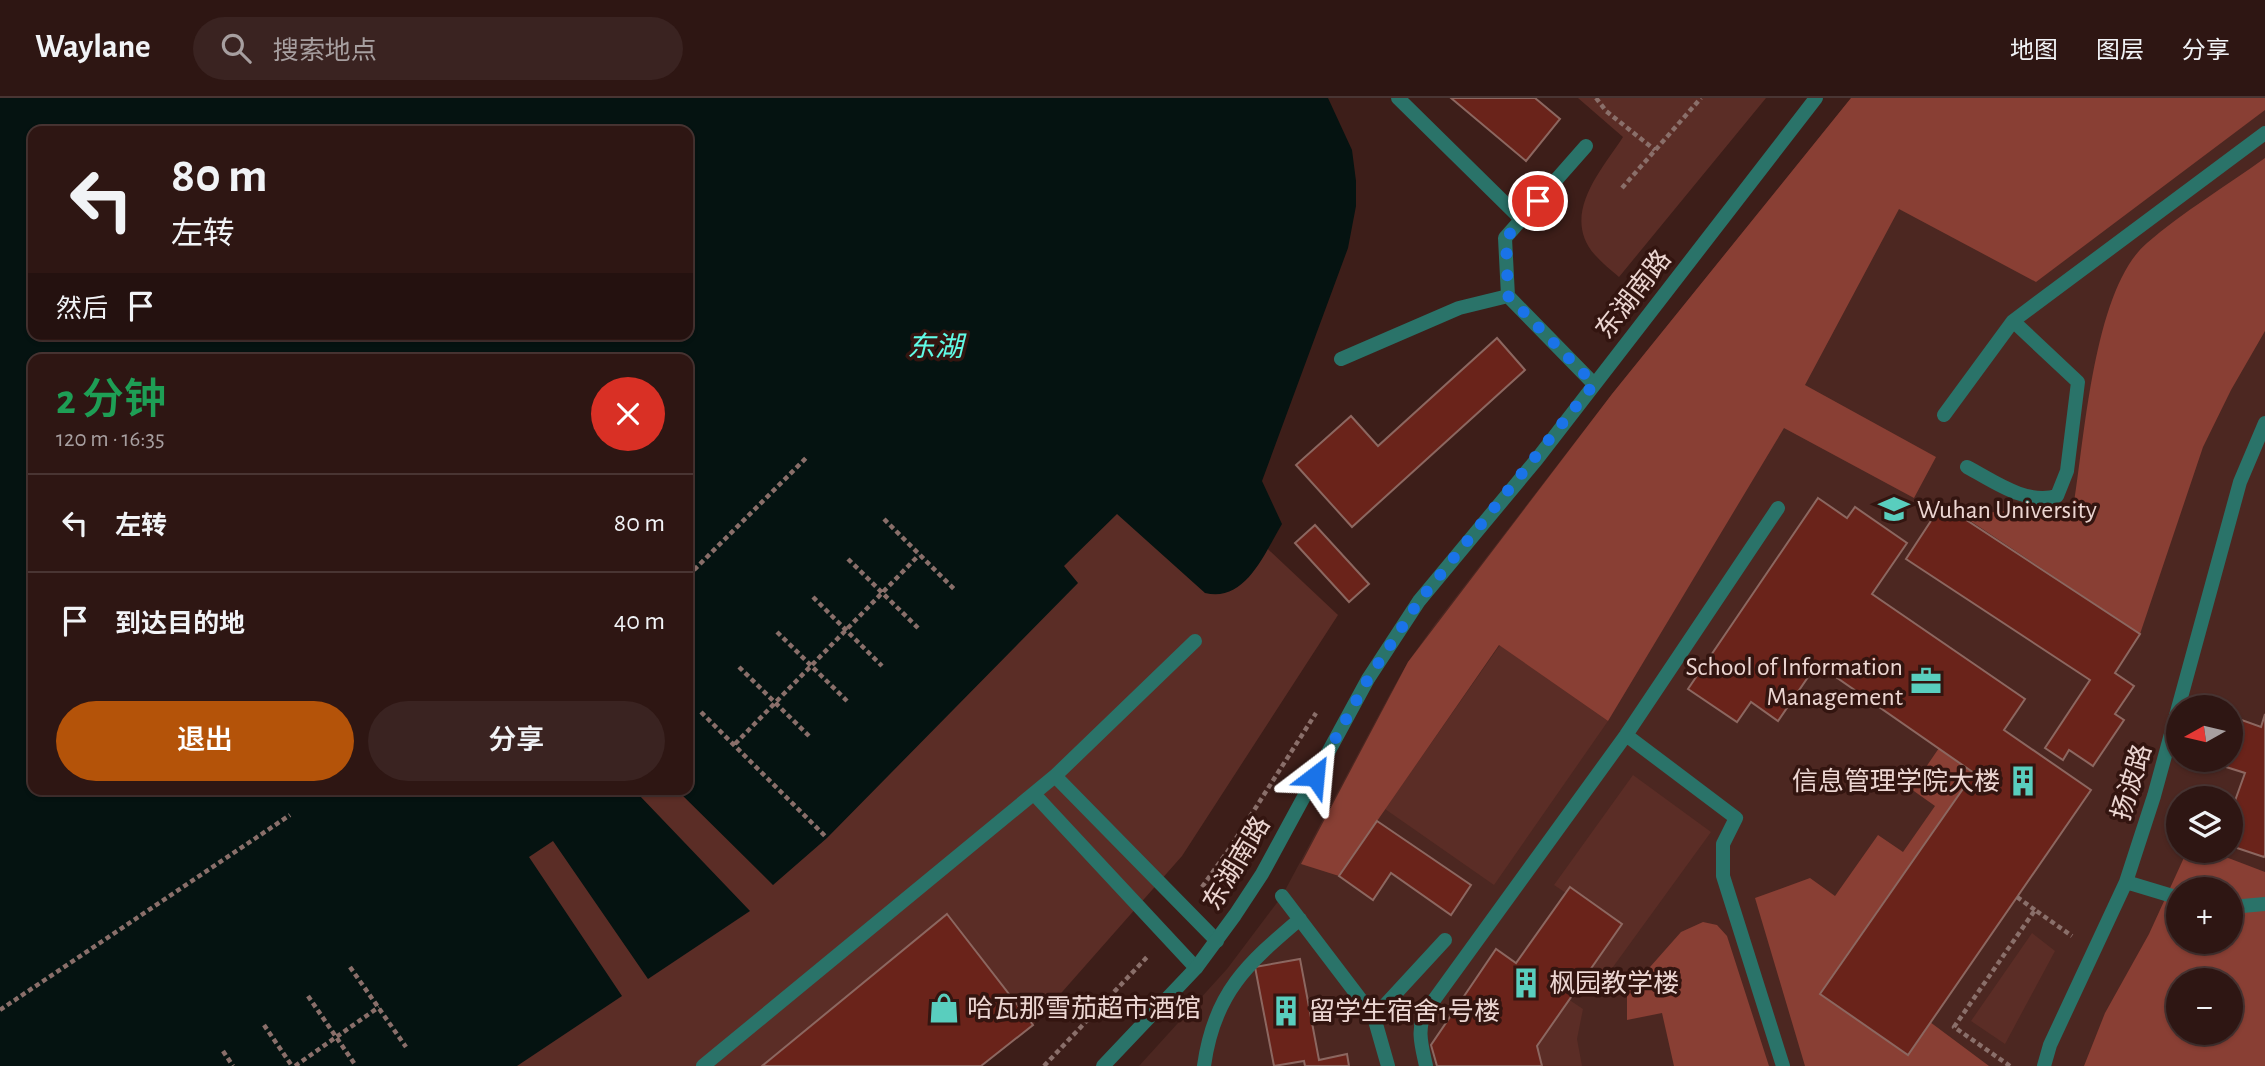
<!DOCTYPE html>
<html lang="zh">
<head>
<meta charset="utf-8">
<style>
  body { margin:0; font-family:"Alegreya Sans","Noto Sans SC",sans-serif; background:#3a2321; color:#f1f3f6; height:100vh; display:flex; flex-direction:column; font-size:26px; white-space:nowrap }
  * { box-sizing:border-box; margin:0 }
  p { font-size:23px; color:#a79fa0 }
  .icon { flex:none; width:38px; height:38px; fill:none; stroke:currentColor; stroke-width:2; stroke-linecap:round; stroke-linejoin:round }
  .map { position:relative; flex:1; overflow:hidden }
  .drawer { position:absolute; left:28px; top:256px; width:665px; height:441px; display:flex; flex-direction:column; background:#2e1613; border-radius:14px; box-shadow:0 2px 5px #0004,0 0 0 2px #493533 }
  .drawer>* { flex:none }
  .banner { position:absolute; left:28px; top:28px; width:665px; height:214px; border-radius:14px; box-shadow:0 2px 5px #0004,0 0 0 2px #493533; background:#2e1613; color:#f1f3f6; overflow:hidden }
  .needle { width:46px; rotate:262deg }
  .fabs { position:absolute; left:2166px; top:597px; display:grid; gap:14px }
  .fabs a { display:grid; place-items:center; width:77px; height:77px; border-radius:50%; background:#2e1613; box-shadow:0 2px 5px #0004,0 0 0 2px #493533; font-size:35px }
  .pin { position:absolute; display:grid; place-items:center; width:60px; height:60px; color:#fff; margin:-30px; border:4px solid #fff; border-radius:50%; box-shadow:0 2px 7px #0007 }
  .me { position:absolute; width:77px; margin:-38px; rotate:29deg; stroke-linejoin:round; filter:drop-shadow(0 0 5px #0008) }
  .turn { display:flex; align-items:center; gap:24px; height:147px; padding:0 28px; font-size:32px }
  .turn .icon { width:91px; height:91px; stroke-width:2.5 }
  .turn b { display:block; font-size:49px; line-height:60px }
  .then { display:flex; align-items:center; height:66px; padding:0 28px; background:#0003; gap:14px; font-size:26px }
  .round { display:grid; place-items:center; flex:none; width:74px; height:74px; border-radius:37px; background:#3a2321 }
  .overview { display:flex; align-items:center; justify-content:space-between; height:119px; padding:0 28px }
  h1 { font-size:42px; font-weight:600; line-height:52px; color:#1e9e55 }
  .action { display:flex; gap:14px; margin-top:auto; padding:14px 28px }
  .action a { flex:1; height:80px; border-radius:42px; background:#b45309; color:#fff; font-size:28px; font-weight:600; line-height:80px; text-align:center }
  .action a+a { background:#3a2321; color:#f1f3f6 }
  ul { padding:0; list-style:none }
  li { display:flex; align-items:center; gap:21px; height:98px; padding:0 28px; border-top:2px solid #493533 }
  li div { flex:1 }
  li b { display:block; font-size:26px }
  li em { font-style:normal }
  header { display:flex; align-items:center; gap:42px; box-sizing:border-box; height:98px; padding:0 35px; background:#2e1613; border-bottom:2px solid #493533 }
  header strong { font-size:33px }
  nav { display:flex; gap:38px; margin-inline-start:auto; font-size:24px }
  .search { width:490px; height:63px; background:#3a2321; display:flex; align-items:center; gap:18px; box-sizing:border-box; padding:0 24px; border-radius:38px; color:#a79fa0; font-size:26px }
  .map>svg:first-child { display:block }
  .built { fill:#4c2721; fill-rule:evenodd }
  .green { fill:#5b2d26 }
  .forest { fill:#893f34; fill-rule:evenodd }
  .water { fill:#051311; fill-rule:evenodd }
  .building { fill:#6a231a; stroke:#8c6760; stroke-width:2 }
  .lines { fill:none; stroke-linecap:round; stroke-linejoin:round }
  .path { stroke:#8a6f6a; stroke-width:4.5; stroke-dasharray:5 3.5; stroke-linecap:butt }
  .service { stroke:#2a7369; stroke-width:14 }
  .minor { stroke:#2a7369; stroke-width:14 }
  .tertiary { stroke:#2a7369; stroke-width:14 }
  .route { stroke:#1a73e8; stroke-width:12; stroke-dasharray:0 21.6 }
  .labels { text-anchor:middle; stroke-width:7; stroke-linejoin:round; paint-order:stroke }
  .street-label { font-size:26px; fill:#ecd6d2; stroke:#331510 }
  .poi-label { font-size:26px; fill:#ecd6d2; stroke:#331510; text-anchor:start }
  .water-label { font-size:28px; font-style:italic; fill:#60fbe6; stroke:#331510 }
</style>
</head>
<body>
<header>
<strong>Waylane</strong>
<div class="search"><svg class="icon" aria-label="search" viewBox="0 0 24 24"><circle cx="10" cy="10" r="6"/><path d="M15 15l6 6"/></svg>搜索地点</div>
<nav><a>地图</a><a>图层</a><a>分享</a></nav>
</header>
<div class="map">
<svg width="2265" height="968" viewBox="0 0 2265 968">
  <rect width="100%" height="100%" fill="#3d1e19"/>
  <path class="built" d="M1851 0H2265V968H1139L1227 871 1282 798 1391 594 1408 564 1435 526 1612 296ZM2179 609H2231V662H2179ZM2179 700H2231V752H2179ZM2179 791H2231V844H2179ZM2179 882H2231V934H2179Z"/>
  <path class="green" d="M1578 0H1766L1619 179C1611 172 1602 165 1595 157 1560 117 1601 73 1623 39Z
    M965 166 1338 517 1182 758 1033 927 981 968H0V817L186 691H688Z
    M1500 547 1608 623 1494 787 1385 711Z
    M1633 677 1711 734 1605 880 1590 869 1621 826 1570 789 1566 795 1554 787Z
    M2032 835 2055 853 2005 946 1971 923Z
    M1568 901 1583 911 1577 941 1582 968H1542L1537 948Z"/>
  <path class="forest" d="M1851 0H2265V12L2036 184 1899 111 1805 287 1936 359 1914 400 1784 330 1608 623 1499 547 1339 778 1301 766 1408 564 1612 296Z
    M2265 60V233L2231 292 2203 349 2140 536 1966 420 1998 413 2063 417 2069 415 2074 405C2085 337 2094 190 2147 145 2183 114 2226 88 2265 60Z
    M1939 650 1974 675 1821 895 1908 957 1930 924 1989 968H1805L1755 800 1810 780 1835 798 1878 737 1903 754 1935 708 1911 691Z
    M2187 753H2210L2265 774V968H2084L2105 915 2149 836ZM2179 791H2231V844H2179ZM2179 882H2231V934H2179Z
    M1703 824 1717 827 1727 838 1769 968H1674L1662 915 1627 922V895L1681 834Z"/>
  <path class="water" d="M0 0H1328L1352 52 1356 83V108L1348 150 1262 383 1282 426C1265 454 1246 505 1205 495L1117 416 1064 468 1078 485 827 740 773 787 676 691H688V261H33V691H644L639 697 750 813 648 881 553 743 529 759 622 898 517 968H0ZM33 33H688V236H33Z"/>
  <path class="building" d="M1451 0H1535L1560 21 1526 63Z
    M1497 240 1525 272 1352 429 1296 367 1351 318 1378 348Z
    M1818 400 1847 420 1855 409 1907 445 1872 496 2025 601 2004 632 2091 692 1908 957 1820 896 1974 675 1817 566 1778 623 1751 604 1737 624 1688 591Z
    M1942 406 2140 536 2115 575 2134 588 2115 616 2124 622 2093 668 2069 652 2063 662 2045 650 2090 582 1906 461Z
    M1315 427 1369 486 1349 504 1295 445Z
    M2265 616V757L2264 759 2231 748V714L2245 675 2223 668 2225 662H2231V644L2239 621 2261 629Z
    M1377 723 1471 787 1451 817 1391 775 1373 802 1339 778Z
    M1570 789 1622 826 1537 948 1542 968H1437L1431 947 1496 851 1516 865Z
    M947 816 1033 927 981 968H762Z
    M1300 861 1319 962 1347 956 1349 968H1305L1304 963 1274 968 1255 869Z"/>
  <g class="lines">
    <path class="path" d="M1596 0 1606 13 1655 52
      M1622 90 1701 0
      M884 421 954 491
      M848 461 918 530
      M688 478 808 358
      M813 499 882 568
      M777 534 847 603
      M739 569 809 638
      M701 614 827 740
      M735 646 919 457
      M1202 789 1230 750 1316 615
      M2017 799 2035 812
      M350 869 406 949
      M308 898 356 968
      M0 912 290 717
      M264 927 292 968
      M223 953 233 968
      M295 968 379 909
      M1044 968 1149 857
      M2010 968 1954 929 2035 812 2072 838"/>
    <path class="service" d="M1398 0 1521 121
      M1586 48 1505 140 1508 198 1594 286
      M1341 261 1459 210 1508 198
      M1944 317 2013 223 2265 35
      M1967 369C1994 383 2025 407 2057 398L2067 373 2078 284 2013 223
      M1626 637 1736 720 1723 746V778L1783 968
      M1055 678 1217 843
      M1034 696 1196 870
      M1282 798 1374 919 1388 968
      M1374 919 1445 842
      M703 968 1055 678 1195 543
      M1204 968C1214 895 1247 866 1300 821
      M1426 968C1422 949 1416 931 1426 913L1626 637 1778 410"/>
    <path class="minor" d="M2126 784 2179 800
      M2231 809 2265 806
      M2044 968 2050 947 2126 784 2154 698 2240 384 2265 325"/>
    <path class="tertiary" d="M1103 968 1196 870 1235 817 1262 776 1368 581 1419 503 1537 361 1816 0"/>
  </g>
  <g class="lines">
    <path class="route" d="M1315 678 1368 581 1419 503 1594 286 1508 198 1506 140 1538 103"/>
  </g>
  <defs>
    <g id="university-bare" transform="scale(2.415)"><path d="M0-5L7-2L0 1L-7-2ZM-4 1L0 2.5L4 1V4Q0 6-4 4Z" fill="#59cebe" stroke="#331510" stroke-width="2.5" paint-order="stroke"/></g>
    <g id="office-bare" transform="scale(2.415)"><path d="M-6-3h4V-5.5h4V-3h4V5H-6ZM-1-4.5V-3h2v-1.5ZM-6 0V1H6V0Z" fill="#59cebe" stroke="#331510" stroke-width="2.5" paint-order="stroke"/></g>
    <g id="building-bare" transform="scale(2.415)"><path d="M-4-6H4V6H1V3H-1V6H-4ZM-2.5-4.3h1.7v1.8h-1.7ZM.8-4.3h1.7v1.8H.8ZM-2.5-1h1.7V.8h-1.7ZM.8-1h1.7V.8H.8Z" fill="#59cebe" stroke="#331510" stroke-width="2.5" paint-order="stroke"/></g>
    <g id="shop-bare" transform="scale(2.415)"><path d="M-5-2.5h2.3a2.7 3.5 0 0 1 5.4 0H5L5.5 6h-11ZM-1.5-2.5h3a1.5 2.3 0 0 0-3 0Z" fill="#59cebe" stroke="#331510" stroke-width="2.5" paint-order="stroke"/></g>
  </defs>
  <g fill-rule="evenodd">
    <use href="#university-bare" x="1894" y="411"/>
    <use href="#office-bare" x="1926" y="583"/>
    <use href="#building-bare" x="2023" y="683"/>
    <use href="#building-bare" x="1526" y="885"/>
    <use href="#shop-bare" x="944" y="910"/>
    <use href="#building-bare" x="1286" y="913"/>
  </g>
  <g class="labels">
    <g class="street-label">
      <text transform="translate(1633 196) rotate(-52)" y="9">东湖南路</text>
      <text transform="translate(2131 684) rotate(-73)" y="9">扬波路</text>
      <text transform="translate(1236 765) rotate(-59)" y="9">东湖南路</text>
    </g>
    <g class="poi-label">
      <text x="1917" y="420">Wuhan University</text>
      <text x="1903" y="577" text-anchor="end">School of Information<tspan x="1903" dy="30">Management</tspan></text>
      <text x="2000" y="692" text-anchor="end">信息管理学院大楼</text>
      <text x="1549" y="894">枫园教学楼</text>
      <text x="967" y="919">哈瓦那雪茄超市酒馆</text>
      <text x="1309" y="922">留学生宿舍1号楼</text>
    </g>
    <g class="water-label">
      <text x="935" y="258">东湖</text>
    </g>
  </g>
</svg>
<div class="fabs">
<a><svg class="needle" viewBox="-14 -14 28 28"><path d="M0-13l5 13h-10z" fill="#e53935"/><path d="M0 13l5-13h-10z" fill="#a79fa0"/></svg></a>
<a><svg class="icon" aria-label="layers" viewBox="0 0 24 24"><path d="M12 4l9 5-9 5-9-5zM3 14l9 5 9-5"/></svg></a>
<a>+</a>
<a>−</a>
</div>
<div class="pin" style="left:1538px;top:103px;background:#d93025"><svg class="icon" aria-label="arrive" viewBox="0 0 24 24"><path d="M6 21V4h12l-3 4 3 4H6"/></svg></div>
<svg class="me" style="left:1315px;top:678px" viewBox="-20 -20 40 40"><path d="M0-17L14 15 0 8-14 15z" fill="#1a73e8" stroke="#fff" stroke-width="4"/></svg>
<div class="banner">
<div class="turn"><svg class="icon" aria-label="left" viewBox="0 0 24 24"><path d="M17 20v-9H6M10 6l-5 5 5 5"/></svg><div><b>80 m</b>左转</div></div>
<div class="then">然后<svg class="icon" aria-label="arrive" viewBox="0 0 24 24"><path d="M6 21V4h12l-3 4 3 4H6"/></svg></div>
</div>
<section class="drawer">
<div class="overview"><div><h1>2 分钟</h1><p>120 m · 16:35</p></div><a class="round" style="background:#d93025;color:#fff"><svg class="icon" aria-label="close" viewBox="0 0 24 24"><path d="M6 6l12 12M18 6L6 18"/></svg></a></div>
<ul>
<li><svg class="icon" aria-label="left" viewBox="0 0 24 24"><path d="M17 20v-9H6M10 6l-5 5 5 5"/></svg><div><b>左转</b></div><em>80 m</em></li>
<li><svg class="icon" aria-label="arrive" viewBox="0 0 24 24"><path d="M6 21V4h12l-3 4 3 4H6"/></svg><div><b>到达目的地</b></div><em>40 m</em></li>
</ul>
<div class="action"><a>退出</a><a>分享</a></div>
</section>
</div>
</body>
</html>
